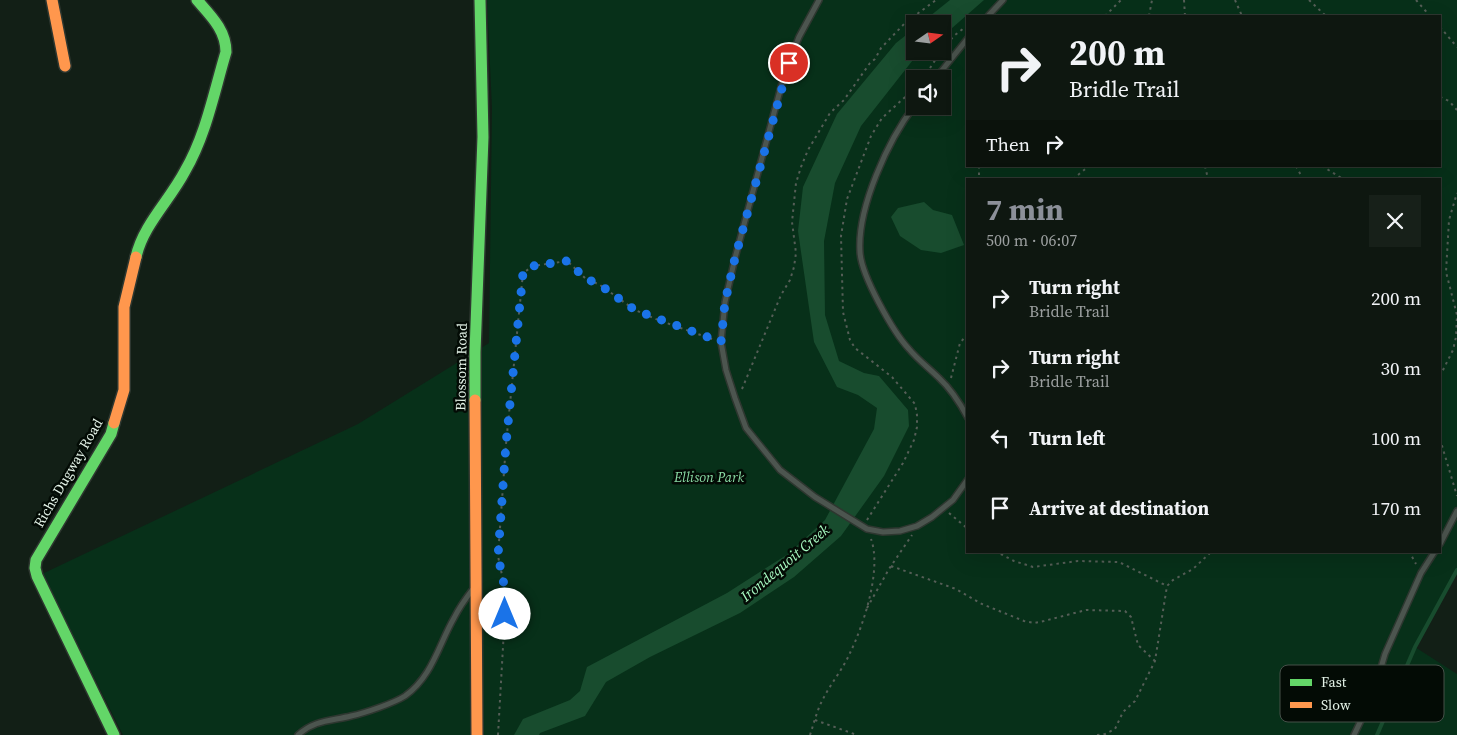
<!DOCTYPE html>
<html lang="en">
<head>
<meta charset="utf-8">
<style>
  body { margin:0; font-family:"Source Serif 4",serif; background:#172019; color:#f1f3f6; height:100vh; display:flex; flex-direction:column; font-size:19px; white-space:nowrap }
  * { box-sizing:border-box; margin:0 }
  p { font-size:16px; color:#9b9f9f }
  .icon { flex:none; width:28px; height:28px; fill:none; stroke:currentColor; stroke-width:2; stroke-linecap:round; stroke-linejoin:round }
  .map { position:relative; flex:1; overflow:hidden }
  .details { position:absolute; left:966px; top:178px; width:475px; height:375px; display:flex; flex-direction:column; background:#0e1710; border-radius:0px; box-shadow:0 5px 20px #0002,0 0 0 1px #2e3630 }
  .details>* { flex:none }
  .top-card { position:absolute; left:966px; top:15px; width:475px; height:152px; border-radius:0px; box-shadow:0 5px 20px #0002,0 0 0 1px #2e3630; background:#0e1710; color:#f1f3f6; overflow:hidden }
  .needle { width:32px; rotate:76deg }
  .fabs { position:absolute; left:906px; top:15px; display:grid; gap:10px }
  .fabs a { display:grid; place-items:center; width:45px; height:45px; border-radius:0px; background:#0e1710; box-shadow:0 5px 20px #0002,0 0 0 1px #2e3630; font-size:25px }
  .pin { position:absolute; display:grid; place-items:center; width:42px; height:42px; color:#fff; margin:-21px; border:2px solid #fff; border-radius:50%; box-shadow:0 1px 5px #0007 }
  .me { position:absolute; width:55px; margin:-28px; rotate:0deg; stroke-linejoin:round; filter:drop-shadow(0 0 4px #0008) }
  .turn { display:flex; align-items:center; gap:18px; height:105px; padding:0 20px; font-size:22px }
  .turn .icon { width:65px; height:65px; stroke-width:2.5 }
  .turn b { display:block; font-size:35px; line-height:42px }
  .then { display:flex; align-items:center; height:48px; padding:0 20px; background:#0003; gap:10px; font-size:19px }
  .round { display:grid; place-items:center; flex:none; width:52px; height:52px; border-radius:0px; background:#172019 }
  .summary { display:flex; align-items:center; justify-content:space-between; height:85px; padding:0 20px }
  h1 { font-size:30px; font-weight:700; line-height:38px; color:#8c9099 }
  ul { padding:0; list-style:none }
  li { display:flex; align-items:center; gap:15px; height:70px; padding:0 20px }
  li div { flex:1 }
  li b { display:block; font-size:19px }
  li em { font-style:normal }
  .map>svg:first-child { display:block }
  .green { fill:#073019; fill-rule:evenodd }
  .water { fill:#184c2e }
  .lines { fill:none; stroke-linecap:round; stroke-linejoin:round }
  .stream { stroke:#184c2e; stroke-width:4 }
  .lane-casing { stroke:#2e3730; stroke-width:8 }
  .fast-casing { stroke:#2e3730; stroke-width:14 }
  .slow-casing { stroke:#2e3730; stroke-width:14 }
  .path { stroke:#555e57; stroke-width:2; stroke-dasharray:2.5 4; stroke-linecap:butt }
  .lane { stroke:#4c554f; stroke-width:5 }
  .fast { stroke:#63d668; stroke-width:11 }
  .slow { stroke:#ff974d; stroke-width:11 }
  .route { stroke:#1a73e8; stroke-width:9; stroke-dasharray:0 16.2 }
  .labels { text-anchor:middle; stroke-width:5; stroke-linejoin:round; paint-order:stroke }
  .street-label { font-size:14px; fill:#e3f2e7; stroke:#030b05 }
  .park-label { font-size:14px; font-style:italic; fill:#88d9a3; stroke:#030b05 }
  .water-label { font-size:15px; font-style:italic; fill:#a7f9c1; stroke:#030b05 }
  .key { fill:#030b05; stroke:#465049; stroke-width:1 }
  .key-label { font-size:14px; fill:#e3f2e7 }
</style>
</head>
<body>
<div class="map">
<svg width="1457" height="735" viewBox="0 0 1457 735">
  <rect width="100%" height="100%" fill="#121f16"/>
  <path class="green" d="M487 0H1457V570L1415 647 1457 674V735H123L42 574 358 424 489 343 492 108ZM968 16H1440V166H968ZM915 24H942V51H915ZM915 79H942V106H915ZM968 179H1440V551H968Z"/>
  <path class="water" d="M950 0H984L943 36 942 24H920Z
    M915 28V51H920L861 126 835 183 824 241 825 315 839 361 864 373 879 376 908 410 909 426 884 476 841 536 794 577 740 613 650 657 606 682 585 716 540 733 539 735H514L523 719 570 700 580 691 587 667 727 593 788 554 825 520 874 429 877 408 858 395 837 387 814 342 798 231 803 187 837 114 896 43Z
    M924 202 933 210 952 215 964 245 941 253 921 250 900 236 891 217 898 208Z"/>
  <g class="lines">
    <path class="stream" d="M1377 735 1415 647 1457 570"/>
    <g class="lane-casing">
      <path id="lane" d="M819 0 799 37 785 72 735 258 725 302 721 342 726 370 735 398 746 428 780 470 815 497 867 529 883 532 900 531 917 526 932 517 953 500 968 479
        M988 16 1003 0
        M935 79 968 38
        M915 105C888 140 857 208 860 252 861 275 893 332 909 349 918 360 929 368 939 378 951 389 960 403 968 418
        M1440 544 1457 511
        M298 735C314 720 331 721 351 716 365 713 394 703 405 696 432 677 439 644 454 618 459 608 466 598 473 589
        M1354 735 1373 695 1385 654 1421 573 1435 551"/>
    </g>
    <g class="fast-casing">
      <path id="fast" d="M136 257C143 225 170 200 185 171 206 135 214 92 226 52 226 30 211 16 197 0
        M475 400V352L483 137 480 0
        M114 735 37 576 35 568 36 560 111 434 114 423"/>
    </g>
    <g class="slow-casing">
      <path id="slow" d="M52 0 65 66
        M475 400 477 735
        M114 423 124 390V307L136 257"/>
    </g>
    <path class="path" d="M1184 0 1185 16
      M1235 0 1242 16
      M1309 0 1326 16
      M1416 0 1430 16
      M1105 16 1121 0
      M1149 16 1152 0
      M1440 27 1457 47
      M942 49 955 35 968 25
      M923 79 941 51
      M1440 97 1449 101 1457 110
      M979 166V179
      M1205 166 1208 179
      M1296 166 1303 179
      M1322 166 1343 179
      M1073 179 1089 166
      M1440 376 1453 350 1456 337 1457 315 1446 272 1449 220 1457 193
      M951 378 960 343 968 333
      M742 389 781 295 790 280 794 267 796 253 792 222 796 183 801 167 808 150 830 113 844 100 870 63 875 59 881 48 905 23 936 0
      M1440 439 1457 496
      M949 513 968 529
      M867 520 903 463 914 440 917 427V415L915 404 892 377 855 348 850 340 843 312 841 236 847 199 871 136 882 118 915 88
      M995 551 1014 561 1033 567 1078 561 1119 562 1167 586
      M1409 551 1416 564
      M891 566 956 589 982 604 1024 621 1034 623 1044 621 1086 610 1125 611 1131 617 1138 645 1155 661
      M867 608 889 569 912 535
      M815 720 857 735
      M498 735 506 594 498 556 506 444 523 273 533 266 567 261 585 278 600 285 635 310 658 320 712 339
      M810 735C814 723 817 710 823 699 831 683 843 669 850 653 864 624 882 569 871 539
      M1097 735 1105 734 1115 729 1123 712 1135 701 1155 661 1167 586 1173 580 1193 569 1212 551"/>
    <use href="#lane" class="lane"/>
    <use href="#fast" class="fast"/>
    <use href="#slow" class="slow"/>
  </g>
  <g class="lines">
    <path class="route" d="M505 614 506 594 498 556 506 444 523 273 533 266 567 261 585 278 600 285 635 310 721 342 725 302 735 258 789 63"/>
  </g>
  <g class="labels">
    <g class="street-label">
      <text transform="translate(461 367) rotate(-89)" y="5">Blossom Road</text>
      <text transform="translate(68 473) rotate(-60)" y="5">Richs Dugway Road</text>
    </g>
    <g class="park-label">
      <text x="709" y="482">Ellison Park</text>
    </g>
    <g class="water-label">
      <text transform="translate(785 563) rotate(-40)" y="5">Irondequoit Creek</text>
    </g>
  </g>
  <rect x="1280" y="665" width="164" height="57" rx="8" class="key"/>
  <rect x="1290" y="679" width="22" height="7" fill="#63d668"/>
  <rect x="1290" y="702" width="22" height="6" fill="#ff974d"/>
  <g class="key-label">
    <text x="1321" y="687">Fast</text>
    <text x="1321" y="710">Slow</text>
  </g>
</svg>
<div class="fabs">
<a><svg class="needle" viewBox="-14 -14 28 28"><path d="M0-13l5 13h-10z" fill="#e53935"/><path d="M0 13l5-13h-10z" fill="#9b9f9f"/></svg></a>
<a><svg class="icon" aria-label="sound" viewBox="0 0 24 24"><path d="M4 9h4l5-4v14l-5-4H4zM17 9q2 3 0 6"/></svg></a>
</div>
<div class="pin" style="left:789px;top:63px;background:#d93025"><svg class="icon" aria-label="arrive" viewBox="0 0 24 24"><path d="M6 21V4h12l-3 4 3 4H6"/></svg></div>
<svg class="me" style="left:505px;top:614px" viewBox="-20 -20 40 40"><circle r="19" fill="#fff"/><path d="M0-13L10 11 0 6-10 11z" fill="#1a73e8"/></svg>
<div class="top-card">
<div class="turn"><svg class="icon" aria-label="right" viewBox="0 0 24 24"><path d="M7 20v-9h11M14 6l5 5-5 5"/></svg><div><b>200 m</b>Bridle Trail</div></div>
<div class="then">Then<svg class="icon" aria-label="right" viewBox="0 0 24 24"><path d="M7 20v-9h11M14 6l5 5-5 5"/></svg></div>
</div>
<section class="details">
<div class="summary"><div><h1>7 min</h1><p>500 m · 06:07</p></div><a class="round"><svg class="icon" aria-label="close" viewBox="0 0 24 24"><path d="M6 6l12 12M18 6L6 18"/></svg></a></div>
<ul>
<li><svg class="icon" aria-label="right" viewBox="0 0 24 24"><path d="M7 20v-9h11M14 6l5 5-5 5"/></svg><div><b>Turn right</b><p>Bridle Trail</p></div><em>200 m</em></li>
<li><svg class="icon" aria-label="right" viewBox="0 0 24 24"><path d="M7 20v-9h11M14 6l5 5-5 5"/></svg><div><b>Turn right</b><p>Bridle Trail</p></div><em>30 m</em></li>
<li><svg class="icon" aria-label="left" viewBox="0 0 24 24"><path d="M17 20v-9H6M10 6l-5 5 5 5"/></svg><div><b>Turn left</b></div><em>100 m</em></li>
<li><svg class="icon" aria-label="arrive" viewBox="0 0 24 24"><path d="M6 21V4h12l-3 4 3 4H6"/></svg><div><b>Arrive at destination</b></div><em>170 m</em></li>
</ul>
</section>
</div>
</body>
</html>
